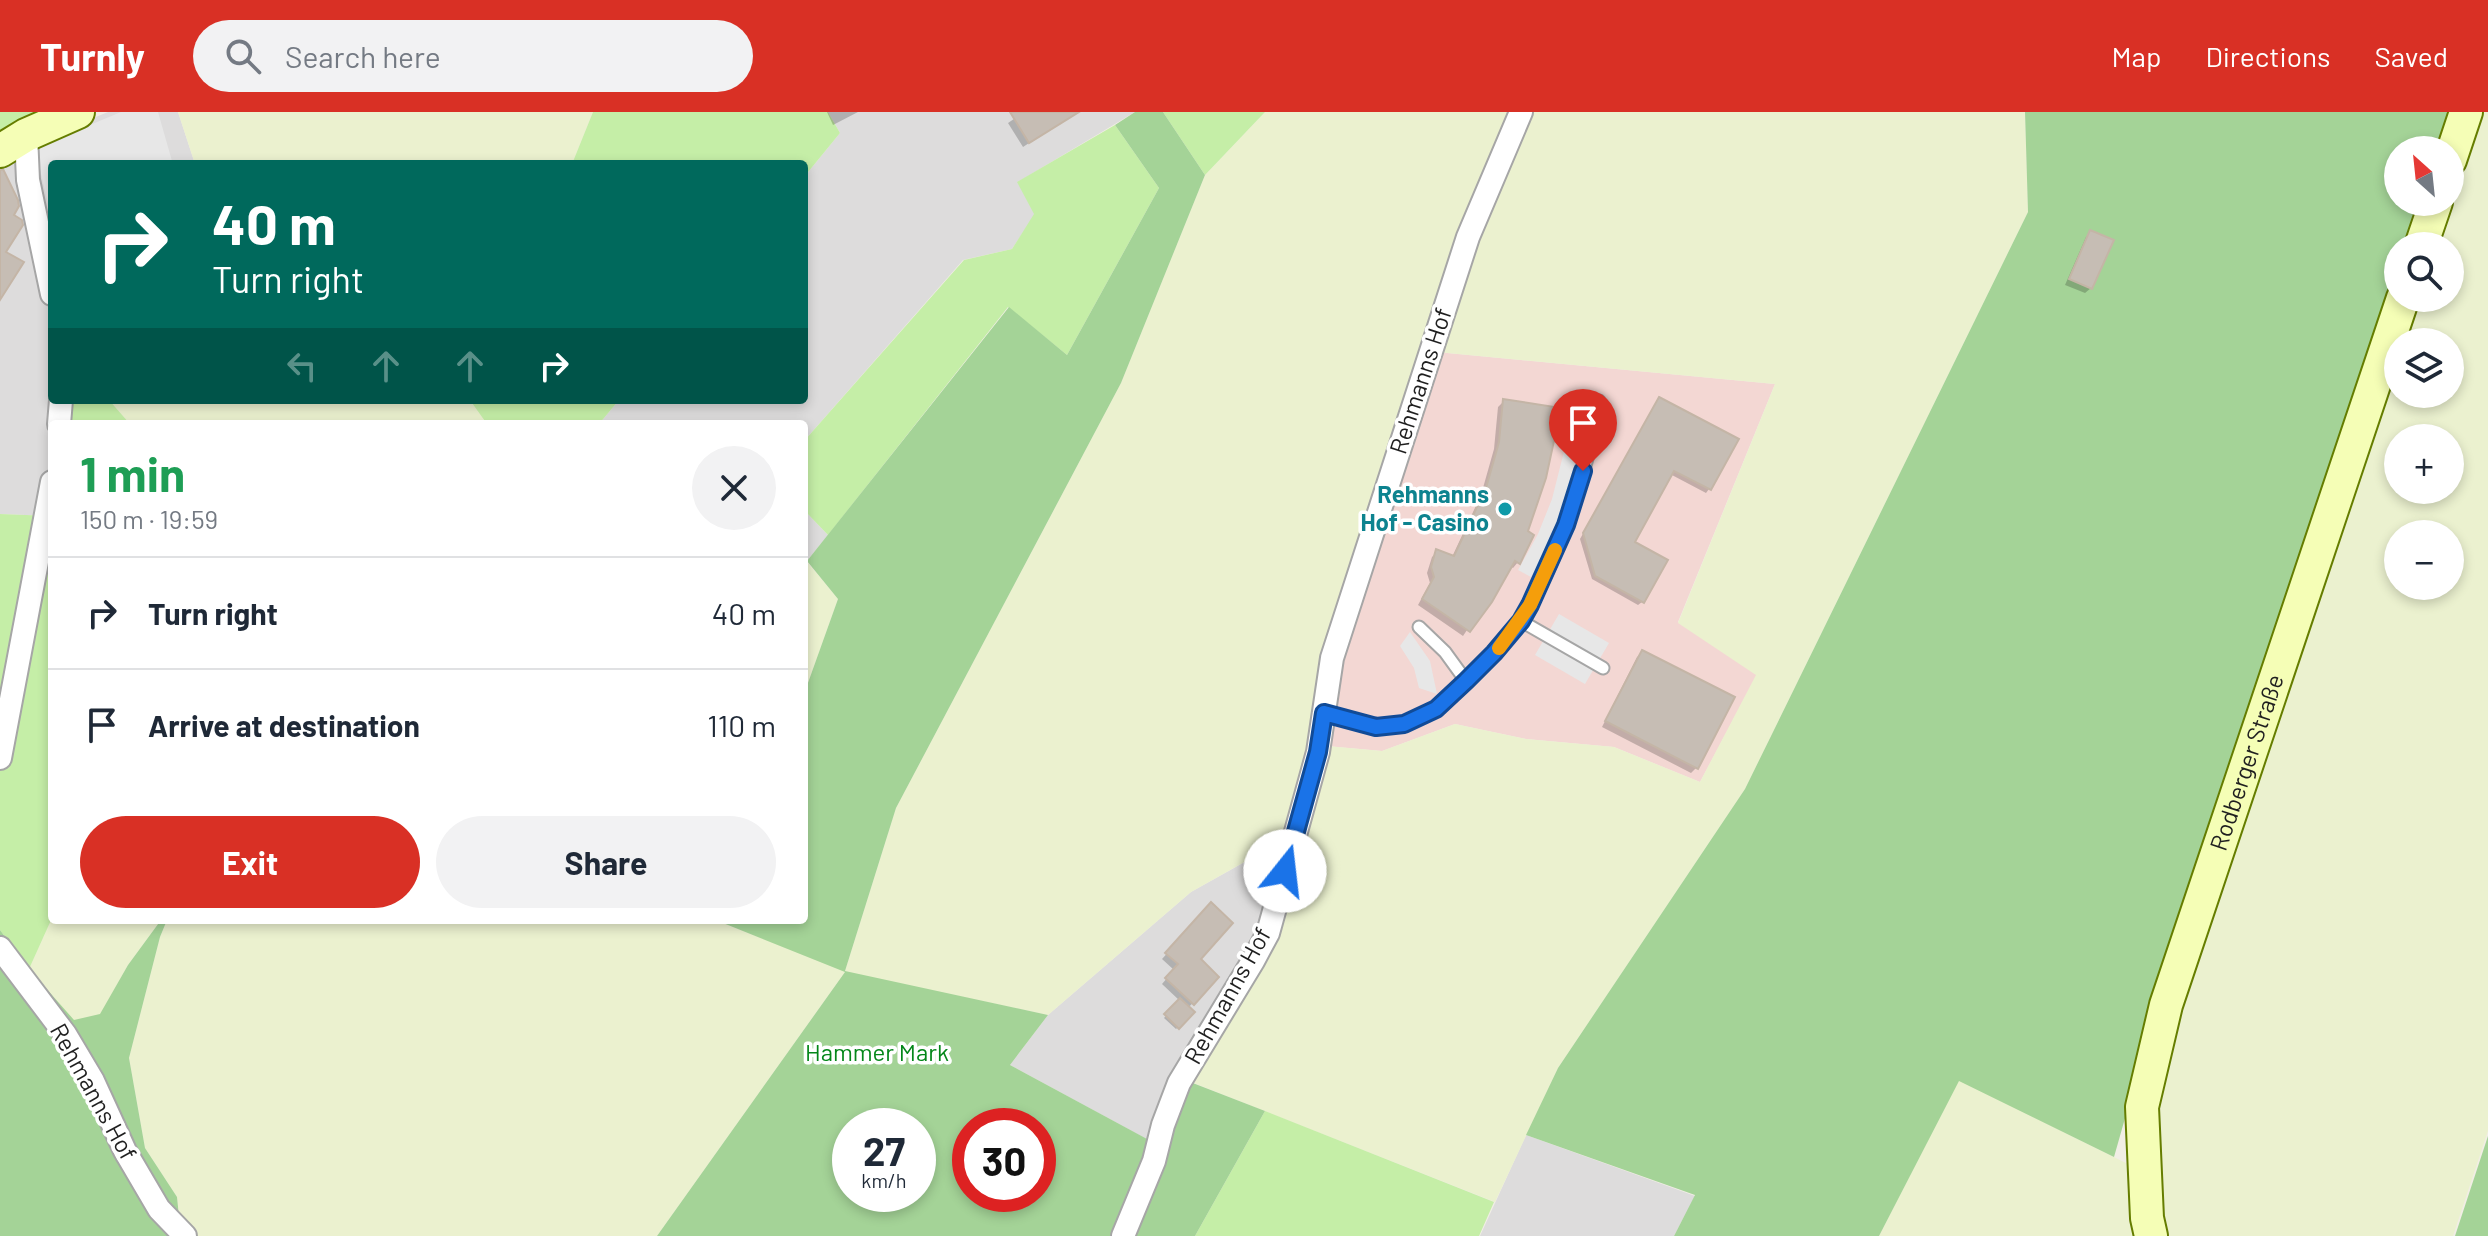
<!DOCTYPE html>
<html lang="en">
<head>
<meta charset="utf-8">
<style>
  body { margin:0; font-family:Barlow,sans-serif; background:#f2f2f3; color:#1f2937; height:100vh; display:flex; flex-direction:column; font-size:30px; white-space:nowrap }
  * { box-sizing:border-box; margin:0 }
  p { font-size:26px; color:#747a83 }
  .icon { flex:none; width:44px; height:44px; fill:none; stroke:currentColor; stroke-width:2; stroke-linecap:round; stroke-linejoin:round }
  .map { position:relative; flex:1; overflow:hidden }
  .panel { position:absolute; left:48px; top:308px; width:760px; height:504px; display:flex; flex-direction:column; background:#fff; border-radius:8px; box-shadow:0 4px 12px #0003 }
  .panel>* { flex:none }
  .guide { position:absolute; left:48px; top:48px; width:760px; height:244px; border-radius:8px; box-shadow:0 4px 12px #0003; background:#00695c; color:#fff; overflow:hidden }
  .needle { width:52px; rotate:333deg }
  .tools { position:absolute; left:2384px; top:24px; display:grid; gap:16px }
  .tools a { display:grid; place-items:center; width:80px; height:80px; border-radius:50%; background:#fff; box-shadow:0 4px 12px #0003; font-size:40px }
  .speed { position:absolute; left:832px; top:996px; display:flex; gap:16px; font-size:40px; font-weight:700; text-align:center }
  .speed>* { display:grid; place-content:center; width:104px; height:104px; border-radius:50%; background:#fff; box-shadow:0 4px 12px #0003; line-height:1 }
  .speed small { font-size:20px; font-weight:400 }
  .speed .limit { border:12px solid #d22; background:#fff; color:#111 }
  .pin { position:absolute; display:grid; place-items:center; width:68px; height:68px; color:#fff; margin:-82px -34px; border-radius:50% 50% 50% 0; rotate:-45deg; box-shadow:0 0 8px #0007 }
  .pin .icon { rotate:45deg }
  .me { position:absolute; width:88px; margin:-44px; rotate:16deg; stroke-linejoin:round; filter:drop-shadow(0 0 6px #0008) }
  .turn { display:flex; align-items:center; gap:28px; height:168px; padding:0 32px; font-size:36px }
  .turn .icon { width:104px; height:104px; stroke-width:2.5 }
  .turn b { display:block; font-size:56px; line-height:68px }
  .lanes { display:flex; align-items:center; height:76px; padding:0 32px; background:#0003; justify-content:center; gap:40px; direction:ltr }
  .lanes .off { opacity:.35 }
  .round { display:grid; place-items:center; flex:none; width:84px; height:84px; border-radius:42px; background:#f2f2f3 }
  .head { display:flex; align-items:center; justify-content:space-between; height:136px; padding:0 32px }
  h1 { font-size:48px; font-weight:700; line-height:60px; color:#1e9e55 }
  .action { display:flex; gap:16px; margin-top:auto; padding:16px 32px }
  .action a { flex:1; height:92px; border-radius:48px; background:#d93025; color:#fff; font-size:32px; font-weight:700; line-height:92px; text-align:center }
  .action a+a { background:#f2f2f3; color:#1f2937 }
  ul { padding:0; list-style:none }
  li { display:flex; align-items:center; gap:24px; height:112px; padding:0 32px; border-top:2px solid #e0e1e3 }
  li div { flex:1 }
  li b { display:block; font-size:30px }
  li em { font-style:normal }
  header { display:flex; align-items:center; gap:48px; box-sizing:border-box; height:112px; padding:0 40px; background:#d93025; color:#fff }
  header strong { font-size:38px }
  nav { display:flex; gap:44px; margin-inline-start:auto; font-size:28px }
  .search { width:560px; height:72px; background:#f2f2f3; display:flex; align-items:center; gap:20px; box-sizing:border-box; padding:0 28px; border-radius:44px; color:#747a83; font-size:30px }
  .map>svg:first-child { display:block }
  .residential { fill:#dddcdc }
  .commercial { fill:#f3d7d3 }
  .farmland { fill:#ebf1cf; fill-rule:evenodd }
  .grass { fill:#c5eea7 }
  .forest { fill:#a4d397; fill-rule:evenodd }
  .parking { fill:#e7e7e7 }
  .shadow { fill:#0003 }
  .building { fill:#c6bdb4; stroke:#c4b5a6; stroke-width:2 }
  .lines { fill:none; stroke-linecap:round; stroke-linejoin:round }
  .lane-casing { stroke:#a6a6a6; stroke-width:15 }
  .street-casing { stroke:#a6a6a6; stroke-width:26 }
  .secondary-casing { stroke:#657d00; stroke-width:36 }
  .lane { stroke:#fff; stroke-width:11 }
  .street { stroke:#fff; stroke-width:22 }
  .secondary { stroke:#f5feb6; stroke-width:32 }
  .route-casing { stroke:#114b97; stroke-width:20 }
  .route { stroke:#1a73e8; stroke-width:14 }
  .slow { stroke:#f59e0b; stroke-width:14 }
  .culture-dot { fill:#0f9aa8; stroke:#fff; stroke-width:3 }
  .labels { text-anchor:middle; stroke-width:7; stroke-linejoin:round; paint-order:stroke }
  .street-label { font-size:24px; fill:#1f1f1f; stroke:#fff }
  .culture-label { font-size:24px; font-weight:bold; fill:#0d838f; stroke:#fff; text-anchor:end }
  .park-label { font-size:24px; fill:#048719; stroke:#fff }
</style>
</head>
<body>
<header>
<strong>Turnly</strong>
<div class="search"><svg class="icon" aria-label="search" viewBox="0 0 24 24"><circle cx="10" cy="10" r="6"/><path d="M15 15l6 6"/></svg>Search here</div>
<nav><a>Map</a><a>Directions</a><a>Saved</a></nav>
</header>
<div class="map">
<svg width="2488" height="1124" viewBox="0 0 2488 1124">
  <rect width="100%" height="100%" fill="#f1eee5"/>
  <path class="residential" d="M108 0H178L195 52H52V404L0 402V51L59 20Z
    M828 0H1135L1018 70 1035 102 1012 137 963 148 804 329V312H599L619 288H804V65L840 21Z
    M804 398 828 423 807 449 804 446Z
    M1284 728 1262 822 1152 1030 1010 953 1048 903 1191 780Z
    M1526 1023 1695 1084 1674 1124H1480Z"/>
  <path class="commercial" d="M1437 240 1775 272 1678 510 1757 563 1700 670 1614 635 1526 627 1455 612 1382 639 1326 634 1339 542Z"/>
  <path class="farmland" d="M178 0H593L572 52H195Z
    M1265 0H2025L2028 100 1745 677 1558 956 1495 1090 1186 968 1273 822 1298 720 1191 780 1048 903 845 860 657 1124H190L180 1113 177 1085 145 1036 129 946 160 825 167 808H724L723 811 845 859 896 696 1121 271 1205 63ZM1437 240 1775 272 1678 511 1756 563 1700 670 1614 635 1526 627 1455 612 1382 639 1327 634 1339 542Z
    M2474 0H2488V1019L2453 1124H1879L1959 968 2148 1062 2150 987 2412 186H2450V134H2429L2450 90V72ZM2398 230H2450V282H2398ZM2398 326H2450V378H2398ZM2398 422H2450V474H2398Z
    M109 288H473L472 291 487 312H130Z
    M804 446 838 487 804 582Z
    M52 806V808H161L128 853 100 903 74 909 29 857Z"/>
  <path class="grass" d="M0 0H52L0 24Z
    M593 0H828L840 21 804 65V52H572Z
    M1163 0H1265L1205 63Z
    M1115 13 1159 76 1067 243 1008 195 828 423 804 398V329L964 148 1012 137 1034 102 1017 70Z
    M72 288H109L130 312H68Z
    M473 288H619L599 312H487L472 291Z
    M0 402 52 404V806L29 857 0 818Z
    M1265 999 1494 1090 1479 1124H1195Z"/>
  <path class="forest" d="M1135 0H1163L1205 63 1121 271 896 696 845 859 1048 903 1010 953 1160 1034 1185 968 1265 999 1195 1124H657L845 860 723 811 724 808H804V582L838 487 807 449 1009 195 1067 243 1159 76 1115 13ZM850 1014H918V1082H850ZM970 1014H1038V1082H970Z
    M2025 0H2458L2444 38H2398V90H2425L2410 134H2398V166L2323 372 2210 707 2114 1045 1959 969 1879 1124H1674L1695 1083 1526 1023 1558 956 1745 677 2028 100Z
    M161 808H167L160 825 129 946 145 1036 177 1085 181 1124H0V818L29 857 74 908 100 902 128 853Z
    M2488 1024V1124H2455Z"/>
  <path class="parking" d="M121 0H158L172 49 165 52H52V99L50 100 35 36Z
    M1576 292 1591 295 1574 365 1566 393 1548 437 1531 465 1518 458 1538 422 1552 387Z
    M1559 502 1609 531 1585 572 1535 543Z
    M1410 520 1430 549 1437 582 1419 576 1414 556 1400 534Z"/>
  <path class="shadow" d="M827 0H858L833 13Z
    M1024 0H1072L1073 2 1023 35 1008 11Z
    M2091 120V176L2085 181 2065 173 2086 125Z
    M1659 287 1709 377 1706 381 1670 362 1632 431 1642 490 1638 493 1592 467 1580 427Z
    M1504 289 1518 450 1513 456 1510 454 1463 524 1418 493 1430 471 1427 461 1432 445 1437 440 1452 445 1481 383 1494 337 1498 295Z
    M1643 540 1697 655 1691 661 1602 615 1637 545Z
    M1211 793 1198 847 1217 865 1188 896 1193 900 1176 917 1164 906 1180 889 1162 872 1174 858 1162 847Z"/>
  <path class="building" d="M1010 0H1079L1029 31Z
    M3 57 18 88 19 94 14 103 22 108 23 113 6 140 24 150 0 188V58Z
    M2090 118 2114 128 2092 177 2069 167Z
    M1659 285 1739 327 1711 378 1674 359 1635 430 1668 448 1644 491 1595 464 1583 421Z
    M1503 287 1561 296 1546 366 1528 419 1534 423 1520 452 1515 449 1492 490 1470 520 1422 487 1434 465 1431 455 1436 437 1454 444 1486 376 1499 330Z
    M1642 538 1735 585 1698 657 1605 609Z
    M1211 790 1233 811 1201 847 1219 865 1194 893 1165 866 1178 852 1165 841Z
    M1180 886 1195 900 1179 917 1164 902Z"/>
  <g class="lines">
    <g class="lane-casing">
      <path id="lane" d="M1521 509 1603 556
        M1419 515 1445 540 1466 569
        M1324 601C1349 610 1374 617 1401 612 1425 608 1444 589 1461 574 1483 554 1506 531 1522 506 1560 447 1588 358 1599 289"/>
    </g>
    <g class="street-casing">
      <path id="street" d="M26 23 28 68 52 182
        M59 312 61 288
        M0 646 52 370
        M0 836 65 922 93 969 125 1039 159 1097 185 1124
        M1123 1124 1154 1049 1163 1013 1179 971 1253 849 1268 821 1318 640 1332 546 1468 125 1521 0"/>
    </g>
    <g class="secondary-casing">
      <g id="secondary">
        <path d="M0 39 26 23 78 0"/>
        <path d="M2450 48 2466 0"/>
        <path d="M2421 134 2436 90"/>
        <path id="s1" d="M2151 1124 2147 1106 2142 995 2166 893 2403 186"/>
      </g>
    </g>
    <use href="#lane" class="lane"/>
    <use href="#street" class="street"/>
    <use href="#secondary" class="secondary"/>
  </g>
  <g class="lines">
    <g class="route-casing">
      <path id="route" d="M1285 759 1318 640 1324 601 1376 615 1404 612 1436 597 1466 569 1494 541 1521 509 1530 493 1566 413 1583 359"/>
    </g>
    <use href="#route" class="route"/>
    <path class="slow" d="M1499 536 1530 493 1555 438"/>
  </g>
  <circle class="culture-dot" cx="1505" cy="397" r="8"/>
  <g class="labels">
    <g class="street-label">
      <text transform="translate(1421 269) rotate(-72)" y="8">Rehmanns Hof</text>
      <text dy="8" stroke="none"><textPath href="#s1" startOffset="490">Rodberger Straße</textPath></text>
      <text transform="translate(1228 884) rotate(-61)" y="8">Rehmanns Hof</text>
      <text transform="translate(93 980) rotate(61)" y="8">Rehmanns Hof</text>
    </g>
    <g class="culture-label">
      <text x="1489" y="391">Rehmanns<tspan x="1489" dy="28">Hof - Casino</tspan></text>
    </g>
    <g class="park-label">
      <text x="877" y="949">Hammer Mark</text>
    </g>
  </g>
</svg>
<div class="tools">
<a><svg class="needle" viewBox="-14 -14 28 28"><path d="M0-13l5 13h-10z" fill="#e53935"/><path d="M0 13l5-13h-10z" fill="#747a83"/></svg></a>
<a><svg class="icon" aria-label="search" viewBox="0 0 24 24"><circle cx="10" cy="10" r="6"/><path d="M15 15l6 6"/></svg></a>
<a><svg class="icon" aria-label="layers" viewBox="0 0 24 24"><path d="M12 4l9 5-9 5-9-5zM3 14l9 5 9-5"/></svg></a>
<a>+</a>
<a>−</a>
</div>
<div class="speed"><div>27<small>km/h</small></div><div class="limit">30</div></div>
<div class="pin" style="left:1583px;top:359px;background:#d93025"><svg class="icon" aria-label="arrive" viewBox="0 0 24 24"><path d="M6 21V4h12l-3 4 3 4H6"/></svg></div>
<svg class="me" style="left:1285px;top:759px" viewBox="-20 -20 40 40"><circle r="19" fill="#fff"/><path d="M0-13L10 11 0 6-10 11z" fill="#1a73e8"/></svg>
<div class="guide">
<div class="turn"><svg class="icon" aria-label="right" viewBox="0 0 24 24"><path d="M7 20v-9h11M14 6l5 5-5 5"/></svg><div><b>40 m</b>Turn right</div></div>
<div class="lanes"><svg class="icon off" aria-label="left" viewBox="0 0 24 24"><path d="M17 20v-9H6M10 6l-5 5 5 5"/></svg><svg class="icon off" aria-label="ahead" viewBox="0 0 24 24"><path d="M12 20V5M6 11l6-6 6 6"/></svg><svg class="icon off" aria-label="ahead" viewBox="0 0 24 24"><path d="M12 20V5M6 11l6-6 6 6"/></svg><svg class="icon" aria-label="right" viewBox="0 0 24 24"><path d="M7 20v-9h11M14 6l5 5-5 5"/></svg></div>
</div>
<section class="panel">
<div class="head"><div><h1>1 min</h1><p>150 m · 19:59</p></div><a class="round"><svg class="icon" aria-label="close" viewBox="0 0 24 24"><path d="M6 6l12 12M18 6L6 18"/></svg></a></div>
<ul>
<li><svg class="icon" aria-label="right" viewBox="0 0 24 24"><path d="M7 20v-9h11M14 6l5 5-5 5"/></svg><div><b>Turn right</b></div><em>40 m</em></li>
<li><svg class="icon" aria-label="arrive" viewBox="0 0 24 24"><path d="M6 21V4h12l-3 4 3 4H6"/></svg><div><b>Arrive at destination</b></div><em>110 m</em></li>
</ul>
<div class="action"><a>Exit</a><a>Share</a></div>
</section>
</div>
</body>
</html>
